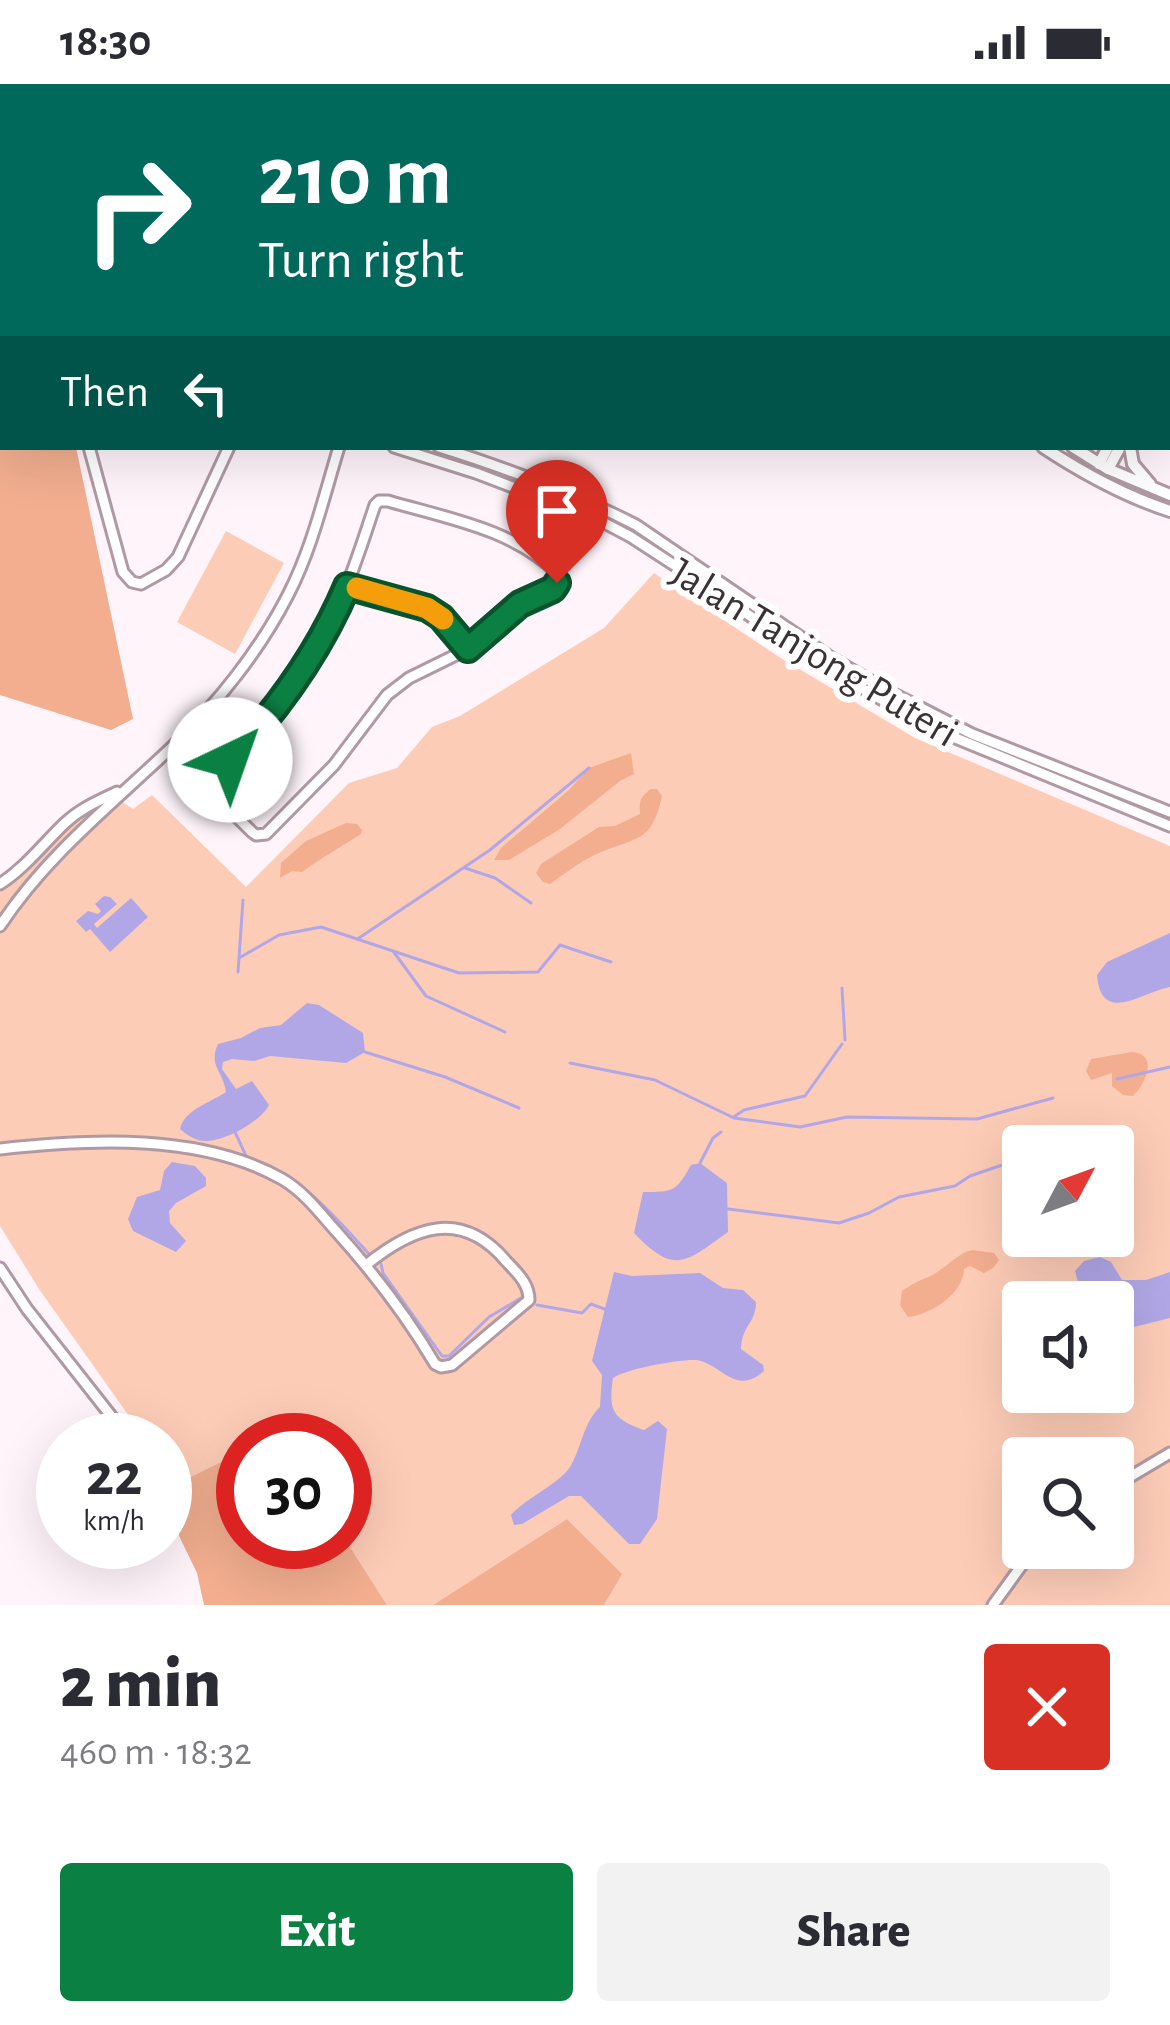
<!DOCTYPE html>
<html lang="en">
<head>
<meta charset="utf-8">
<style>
  body { margin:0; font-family:"Alegreya Sans",sans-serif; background:#f2f2f3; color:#2b2b33; height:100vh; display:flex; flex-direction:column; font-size:45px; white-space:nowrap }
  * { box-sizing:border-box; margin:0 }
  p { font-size:39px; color:#7c7c81 }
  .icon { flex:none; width:66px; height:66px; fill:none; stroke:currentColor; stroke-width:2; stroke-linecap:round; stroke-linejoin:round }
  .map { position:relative; height:1521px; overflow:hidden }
  .panel { display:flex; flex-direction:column; background:#fff; flex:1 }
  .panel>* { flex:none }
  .hud { position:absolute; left:0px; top:0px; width:1170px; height:366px; box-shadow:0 12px 48px #0002; background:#00695c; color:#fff; overflow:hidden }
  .needle { width:78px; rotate:49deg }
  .buttons { position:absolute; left:1002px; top:1041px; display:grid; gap:24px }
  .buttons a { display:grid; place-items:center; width:132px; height:132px; border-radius:12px; background:#fff; box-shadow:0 12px 48px #0002; font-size:60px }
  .speed { position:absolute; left:36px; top:1329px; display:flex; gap:24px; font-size:60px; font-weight:700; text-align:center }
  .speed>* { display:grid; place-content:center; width:156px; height:156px; border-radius:50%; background:#fff; box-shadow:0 12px 48px #0002; line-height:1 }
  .speed small { font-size:30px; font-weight:400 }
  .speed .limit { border:18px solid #d22; background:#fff; color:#111 }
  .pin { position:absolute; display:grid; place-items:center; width:102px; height:102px; color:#fff; margin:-123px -51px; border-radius:50% 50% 50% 0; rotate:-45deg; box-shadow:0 0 12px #0007 }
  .pin .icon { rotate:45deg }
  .me { position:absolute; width:132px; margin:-66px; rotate:42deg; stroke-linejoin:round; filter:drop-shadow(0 0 9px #0008) }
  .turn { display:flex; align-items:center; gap:42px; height:252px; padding:0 60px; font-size:54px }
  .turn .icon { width:156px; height:156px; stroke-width:2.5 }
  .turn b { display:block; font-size:84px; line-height:102px }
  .then { display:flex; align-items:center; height:114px; padding:0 60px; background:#0003; gap:24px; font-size:45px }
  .round { display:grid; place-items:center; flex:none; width:126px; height:126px; border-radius:12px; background:#f2f2f3 }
  .overview { display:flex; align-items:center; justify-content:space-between; height:204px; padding:0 60px }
  h1 { font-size:72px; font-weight:800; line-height:90px }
  .cta { display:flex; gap:24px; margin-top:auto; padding:24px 60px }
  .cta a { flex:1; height:138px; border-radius:12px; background:#0b8043; color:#fff; font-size:48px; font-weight:800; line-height:138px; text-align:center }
  .cta a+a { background:#f2f2f3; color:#2b2b33 }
  .status { display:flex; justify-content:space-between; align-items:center; height:84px; padding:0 60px; background:#fff; direction:ltr }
  .status svg { height:33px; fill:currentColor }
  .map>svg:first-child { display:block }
  .green { fill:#fdccb7; fill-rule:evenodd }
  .forest { fill:#f2ae8f }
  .water { fill:#b1a7e7 }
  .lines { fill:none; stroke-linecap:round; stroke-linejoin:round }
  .stream { stroke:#b1a7e7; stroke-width:3 }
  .minor-casing { stroke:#b099a3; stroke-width:15 }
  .major-casing { stroke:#b099a3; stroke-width:16 }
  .minor { stroke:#fff; stroke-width:9 }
  .major { stroke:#fff; stroke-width:10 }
  .route-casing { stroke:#07532c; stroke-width:30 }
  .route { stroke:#0b8043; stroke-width:21 }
  .slow { stroke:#f59e0b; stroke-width:21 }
  .labels { text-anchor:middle; stroke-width:12; stroke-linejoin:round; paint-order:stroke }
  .street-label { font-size:42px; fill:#3b3236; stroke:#fff }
</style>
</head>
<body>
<div class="status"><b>18:30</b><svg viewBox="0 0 49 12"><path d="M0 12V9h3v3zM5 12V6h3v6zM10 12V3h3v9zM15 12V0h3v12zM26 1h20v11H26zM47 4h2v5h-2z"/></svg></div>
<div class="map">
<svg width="1170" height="1521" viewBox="0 0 1170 1521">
  <rect width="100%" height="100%" fill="#fef4f9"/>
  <path class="green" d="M226 447 284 479 235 570 177 538Z
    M654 489 779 573 915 654 1170 762V1521H604L621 1490 567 1435 433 1521H387L345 1455V1356H282L277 1350 265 1356H243V1367L177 1401 165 1384V1356H146L39 1205 0 1142V800L68 736 112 711 133 725 152 711 246 803 349 699 397 684 432 643 460 632 604 544ZM1023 1062H1113V1152H1023ZM1023 1218H1113V1308H1023ZM1023 1374H1113V1464H1023Z"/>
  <path class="forest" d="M0 209 3 212V363H76L133 635 111 646 0 611Z
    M631 669 634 690 620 697 560 745 509 776H494L501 764 569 706 589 684Z
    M651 705H657L662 712C652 758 638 753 601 768 582 776 567 788 550 800L543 798 536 789 541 780 599 743 615 742 640 730C639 717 640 713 651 705Z
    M346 739 357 740 362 746 361 750C341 763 321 774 302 788L292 787 280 794 281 779 306 757Z
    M1132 968C1159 970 1146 999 1133 1012L1123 1011 1112 1002V989L1091 996 1086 987 1091 975Z
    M972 1166 994 1169 999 1176 993 1184 984 1189 970 1182 964 1185C963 1210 932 1230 908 1233L900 1221 902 1207C912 1200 918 1197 928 1193 945 1186 954 1171 972 1166Z
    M243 1367V1458H345V1455L387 1521H204L197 1489 165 1423V1400H177Z
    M567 1435 622 1490 604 1521H433Z"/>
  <path class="water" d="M104 812 110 813 117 820 94 840 97 844 131 814 148 833 110 868 90 845 86 848 76 837 88 827 98 830 101 827 95 820Z
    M1170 849V903C1142 908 1101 942 1097 891L1107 878Z
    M307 919 319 921 363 949 365 968 346 979 270 972 254 977 232 975 223 978 222 985 236 1005 252 997 269 1021C261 1037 227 1056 208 1057 198 1058 188 1052 180 1045 185 1025 210 1019 226 1008 223 986 208 982 218 960L241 954 260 944 281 941Z
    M172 1078 195 1082 206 1094V1102L176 1119 169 1127 170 1139 186 1157 176 1168 133 1147 128 1135 137 1113 160 1106 164 1087Z
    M700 1079 727 1099 728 1148C686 1178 675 1192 634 1149L643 1108C673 1108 676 1108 691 1081Z
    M1100 1173 1111 1178 1122 1196H1146L1170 1188V1234L1126 1245 1113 1252V1218H1071L1080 1206 1075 1187 1084 1177Z
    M614 1188 632 1192 700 1189 723 1204 743 1206 756 1218C756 1240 742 1240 741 1265L763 1281 764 1287C735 1313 721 1279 696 1276 680 1275 625 1285 613 1294 608 1327 613 1335 644 1346L658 1337 667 1345 657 1435 640 1460H629L581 1412H569L522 1440 514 1441 511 1431C527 1413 558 1401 570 1383 582 1363 583 1339 600 1323L602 1291 592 1277Z"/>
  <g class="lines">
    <path class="stream" d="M465 784 495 794 531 819
      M359 854 490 766 589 684
      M393 867 426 912 505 948
      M239 874 279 851 321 843 459 889 538 888 560 861 611 878
      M238 888 243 816
      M842 904 845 956
      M365 968 445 993 519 1024
      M570 979 655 996 734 1034 800 1043 847 1033 977 1035 1053 1014
      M1117 995 1170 983
      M735 1032 744 1026 805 1012 842 960
      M235 1048 247 1074
      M241 1073C302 1090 328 1126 370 1171H373
      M700 1079 713 1054 721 1048
      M728 1125 839 1139 869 1129 899 1113 955 1102 970 1092 1023 1074
      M381 1180 383 1189 442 1272H449L489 1233 521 1214
      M537 1221 582 1229 591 1220 607 1226"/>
    <g class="minor-casing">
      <path id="minor" d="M170 0V3
        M181 0 182 3
        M0 126 3 125
        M0 189 3 193
        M89 363 123 488 132 498 141 500 166 486 178 473 229 363
        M394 363 476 389 599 436 631 453 708 503 824 583 936 646 1170 742
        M439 363C506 384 574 409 636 441L830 573 886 606 972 650 1170 728
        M347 502 427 524 441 533 468 565
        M169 666 252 748 256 751 266 750 334 681 387 611 409 594 468 565 520 520 553 505 560 495 558 490C514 445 446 434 388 417H379L375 421C363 456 352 493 336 527 305 594 257 648 207 701
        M0 800C26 783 43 760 65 739 81 724 98 717 117 708
        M0 842C46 772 112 720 172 663 217 620 260 566 288 511 312 465 324 412 339 363
        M0 1065C89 1055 201 1049 282 1095 303 1107 319 1128 335 1146 373 1188 406 1231 435 1280L441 1283 452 1281 529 1216C529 1199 517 1189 506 1177 461 1124 413 1143 366 1181
        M0 1184 27 1225 130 1356
        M1113 1403 1170 1369
        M993 1521 1024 1478 1038 1464"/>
    </g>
    <g class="major-casing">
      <path id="major" d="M695 0 698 3
        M717 0 720 3
        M1167 270 1170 267
        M1167 287 1170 284
        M1043 363C1084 390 1124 412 1170 427
        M1073 363 1108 385 1170 411
        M1130 363 1133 380 1150 400
        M1099 380 1108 363
        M1108 385 1120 363"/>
    </g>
    <use href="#minor" class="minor"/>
    <use href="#major" class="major"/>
  </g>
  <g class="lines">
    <g class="route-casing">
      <path id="route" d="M230 676C279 624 319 568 347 502L427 524 441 533 468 565 520 520 553 505 557 499"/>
    </g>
    <use href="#route" class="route"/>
    <path class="slow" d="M357 504 427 524 443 535"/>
  </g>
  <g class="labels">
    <g class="street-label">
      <text transform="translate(815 567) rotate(31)" y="15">Jalan Tanjong Puteri</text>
    </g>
  </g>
</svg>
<div class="buttons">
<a><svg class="needle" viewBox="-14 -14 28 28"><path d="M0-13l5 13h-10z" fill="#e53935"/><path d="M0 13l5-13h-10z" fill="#7c7c81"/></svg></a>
<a><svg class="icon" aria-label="sound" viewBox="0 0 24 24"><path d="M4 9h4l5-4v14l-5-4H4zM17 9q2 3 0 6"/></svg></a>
<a><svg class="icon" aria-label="search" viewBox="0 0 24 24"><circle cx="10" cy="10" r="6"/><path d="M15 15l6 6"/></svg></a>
</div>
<div class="speed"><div>22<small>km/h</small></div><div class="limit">30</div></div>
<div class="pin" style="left:557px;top:499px;background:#d93025"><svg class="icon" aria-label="arrive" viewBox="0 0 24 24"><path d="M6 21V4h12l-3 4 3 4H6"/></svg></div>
<svg class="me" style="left:230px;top:676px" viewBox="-20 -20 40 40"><circle r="19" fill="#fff"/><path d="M0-13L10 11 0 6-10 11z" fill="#0b8043"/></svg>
<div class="hud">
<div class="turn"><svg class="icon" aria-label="right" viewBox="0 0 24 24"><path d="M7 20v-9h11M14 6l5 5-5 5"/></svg><div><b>210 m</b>Turn right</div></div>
<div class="then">Then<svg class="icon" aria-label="left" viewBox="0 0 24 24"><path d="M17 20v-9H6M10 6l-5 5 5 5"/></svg></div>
</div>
</div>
<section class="panel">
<div class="overview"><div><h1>2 min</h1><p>460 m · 18:32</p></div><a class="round" style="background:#d93025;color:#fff"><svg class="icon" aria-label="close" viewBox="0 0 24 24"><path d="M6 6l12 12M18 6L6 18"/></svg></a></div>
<div class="cta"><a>Exit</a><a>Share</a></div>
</section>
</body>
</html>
